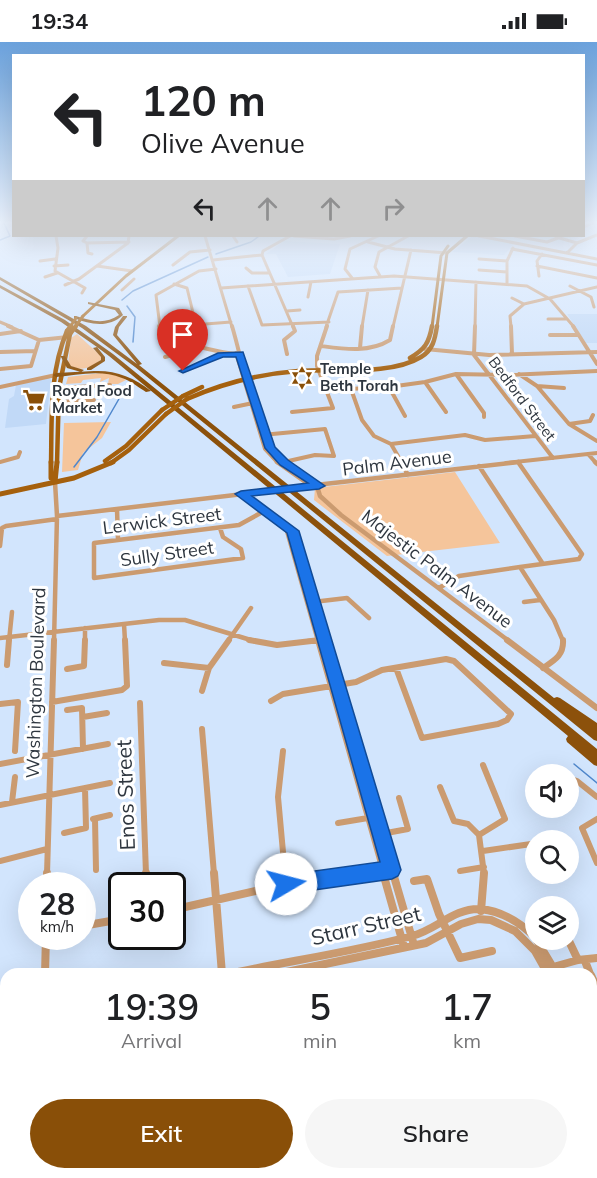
<!DOCTYPE html>
<html lang="en">
<head>
<meta charset="utf-8">
<style>
  body { margin:0; font-family:Mulish,sans-serif; background:#f6f6f6; color:#202124; height:100vh; display:flex; flex-direction:column; font-size:22px; white-space:nowrap }
  * { box-sizing:border-box; margin:0 }
  p { font-size:20px; color:#757577 }
  .icon { flex:none; width:33px; height:33px; fill:none; stroke:currentColor; stroke-width:2; stroke-linecap:round; stroke-linejoin:round }
  .map { position:relative; flex:1; overflow:hidden }
  .details { position:absolute; left:0px; top:926px; width:597px; height:212px; display:flex; flex-direction:column; background:#fff; border-radius:18px 18px 0 0; box-shadow:0 6px 24px #0002 }
  .details>* { flex:none }
  .banner { position:absolute; left:12px; top:12px; width:573px; height:183px; border-radius:0px; box-shadow:0 6px 24px #0002; background:#fff; color:#202124; overflow:hidden }
  .fabs { position:absolute; left:525px; top:722px; display:grid; gap:12px }
  .fabs a { display:grid; place-items:center; width:54px; height:54px; border-radius:50%; background:#fff; box-shadow:0 6px 24px #0002; font-size:30px }
  .speed { position:absolute; left:18px; top:830px; display:flex; gap:12px; font-size:30px; font-weight:700; text-align:center }
  .speed>* { display:grid; place-content:center; width:78px; height:78px; border-radius:50%; background:#fff; box-shadow:0 6px 24px #0002; line-height:1 }
  .speed small { font-size:15px; font-weight:400 }
  .speed .limit { border:3px solid #111; border-radius:9px; background:#fff; color:#111 }
  .pin { position:absolute; display:grid; place-items:center; width:51px; height:51px; color:#fff; margin:-62px -26px; border-radius:50% 50% 50% 0; rotate:-45deg; box-shadow:0 0 6px #0007 }
  .pin .icon { rotate:45deg }
  .me { position:absolute; width:66px; margin:-33px; rotate:82deg; stroke-linejoin:round; filter:drop-shadow(0 0 4px #0008) }
  .turn { display:flex; align-items:center; gap:21px; height:126px; padding:0 30px; font-size:27px }
  .turn .icon { width:78px; height:78px; stroke-width:2.5 }
  .turn b { display:block; font-size:42px; line-height:51px }
  .lanes { display:flex; align-items:center; height:57px; padding:0 30px; background:#0003; justify-content:center; gap:30px; direction:ltr }
  .lanes .off { opacity:.35 }
  .eta { display:flex; justify-content:space-evenly; align-items:center; height:102px; text-align:center }
  .eta b { font-size:36px; font-weight:600; line-height:42px }
  .action { display:flex; gap:12px; margin-top:auto; padding:12px 30px }
  .action a { flex:1; height:69px; border-radius:36px; background:#894f08; color:#fff; font-size:24px; font-weight:600; line-height:69px; text-align:center }
  .action a+a { background:#f6f6f6; color:#202124 }
  .status { display:flex; justify-content:space-between; align-items:center; height:42px; padding:0 30px; background:#fff; direction:ltr }
  .status svg { height:16px; fill:currentColor }
  .map>svg:first-child { display:block }
  .built { fill:#c1d9f7 }
  .green { fill:#f5c59b }
  .lines { fill:none; stroke-linecap:round; stroke-linejoin:round }
  .stream { stroke:#4f87cc; stroke-width:1.5 }
  .minor-far4 { stroke:#cb9b70; stroke-width:3 }
  .minor-far3 { stroke:#cb9b70; stroke-width:4 }
  .minor-far2 { stroke:#cb9b70; stroke-width:4.5 }
  .minor-far1 { stroke:#cb9b70; stroke-width:6 }
  .minor { stroke:#cb9b70; stroke-width:8 }
  .major-far2 { stroke:#a5600d; stroke-width:3 }
  .major-far1 { stroke:#a5600d; stroke-width:4.5 }
  .major { stroke:#a5600d; stroke-width:5 }
  .highway { fill:#8c510b; fill-rule:evenodd }
  .minor-bridge { stroke:#cb9b70; stroke-width:4.5 }
  .major-bridge-far1 { stroke:#a5600d; stroke-width:3 }
  .major-bridge { stroke:#a5600d; stroke-width:4.5 }
  .route { fill:#1a73e8; stroke:#114b97; stroke-width:1.5 }
  .labels { text-anchor:middle; stroke-width:6; stroke-linejoin:round; paint-order:stroke }
  .far-poi-label { font-size:15px; font-weight:bold; fill:#2e363f; stroke:#fff; text-anchor:start }
  .far-street-label { font-size:15px; fill:#2e363f; stroke:#fff }
  .street-label { font-size:18px; fill:#2e363f; stroke:#fff }
  .near-street-label { font-size:21px; fill:#2e363f; stroke:#fff }
</style>
</head>
<body>
<div class="status"><b>19:34</b><svg viewBox="0 0 49 12"><path d="M0 12V9h3v3zM5 12V6h3v6zM10 12V3h3v9zM15 12V0h3v12zM26 1h20v11H26zM47 4h2v5h-2z"/></svg></div>
<div class="map">
<svg width="597" height="1136" viewBox="0 0 597 1136">
  <rect width="100%" height="100%" fill="#d2e5fd"/>
  <path class="built" d="M473 194 513 201 514 202 504 213 452 210Z
    M284 199 340 202 330 232 288 235 276 212H266Z
    M567 272H597V301H586Z
    M48 336 51 337 46 382 5 386 9 357 14 354 16 343Z"/>
  <path class="green" d="M77 292 101 314 102 317C91 326 80 331 68 322L71 296Z
    M101 331 116 332 126 338 118 342H108L109 336 100 340 101 336 83 338 81 341 66 342 68 335Z
    M111 380 102 396 83 411 78 428 62 430 64 381Z
    M455 430 500 501 387 514 314 458 315 446Z
    M383 1131H563L565 1136H383Z"/>
  <g class="lines">
    <path class="stream" d="M0 198 10 194 4 181
      M216 212 251 200 258 195 254 194
      M122 258 133 249 208 215
      M127 264 135 275 133 300
      M74 425 97 395 127 343
      M574 722 597 741"/>
    <path class="minor-far4" d="M584 185 592 181
      M56 194 58 206 55 229 85 246 82 251
      M87 194 83 199 87 201 88 211 92 212
      M205 194 232 285
      M233 194 237 200
      M294 194 334 197 350 194
      M479 194 597 217
      M515 194 547 200 558 196
      M556 195 577 201
      M368 200 395 207 447 211
      M87 201 129 200
      M512 207 597 223
      M567 211 577 201 597 193
      M262 213 293 285
      M262 213 263 209 290 194
      M479 217 507 219
      M213 218 262 213
      M40 219 55 217
      M173 223 190 210 210 208
      M54 224 68 223
      M97 224 132 229
      M537 224 597 236
      M246 226 252 231H269
      M479 228 507 230
      M380 234 375 225 379 210 408 194
      M539 234 537 219 542 212
      M45 235 57 231
      M352 236 345 227 350 207 378 194
      M507 241V219L513 206
      M174 242 187 246 196 283
      M65 243 79 237 128 201 129 194
      M248 244 262 283 329 280
      M570 244 591 255 594 265
      M221 246 394 234 527 244 550 257 574 285
      M122 248 134 237
      M308 255 311 240
      M512 256 524 262
      M287 269 300 268
      M548 277H567
      M0 280 12 285
      M160 285 156 253 199 229 216 227
      M167 285 231 280
      M326 285 338 250 402 246
      M362 285 368 248
      M393 285 411 208
      M475 285 476 240
      M511 285 510 274 524 262 597 245"/>
    <path class="minor-far3" d="M159 284 161 298C188 298 213 312 240 312
      M232 284C244 324 255 394 286 421
      M475 284 474 313 553 416
      M511 284 512 312
      M573 284 597 322
      M159 286 185 284
      M0 292 21 289
      M550 293H578
      M39 298 68 295
      M321 304C344 307 369 311 390 298L393 284
      M360 306 362 284
      M425 307 489 313 597 310
      M0 310 35 309
      M236 311 265 407 278 421
      M287 312 284 298 295 289 293 284
      M165 315 186 309 194 303
      M0 327 31 324 39 298 8 284
      M183 329 221 313
      M456 332 484 371V375
      M519 332 537 344 569 382 597 399
      M425 340 446 370
      M537 344 564 346
      M0 345 56 333
      M389 345 405 374
      M61 346 110 343
      M351 347 362 378 374 394 391 402 402 421
      M328 348 389 345 425 340 456 332 508 333 597 329
      M60 360 94 358
      M234 365 253 361
      M292 370 333 366 317 324V314L327 284
      M569 382 590 379 593 373
      M262 393 325 387 334 414 315 413 284 420
      M391 402 465 393 485 398 535 394
      M588 412 596 421
      M0 420 18 415 20 410
      M506 421 597 411"/>
    <path class="minor-far2" d="M277 420 311 444
      M285 420 319 444
      M401 420 408 433
      M518 420 582 512 579 517 520 525 554 578 563 599
      M595 420 597 422
      M479 424 543 522
      M317 444 320 454 341 473 509 599
      M298 445 519 420
      M241 452 293 489 325 599
      M117 467 118 498
      M57 474 261 450
      M285 482 318 599
      M220 486 223 495 241 507 243 516 94 536V501L239 483 266 468
      M0 504 2 486 6 484 57 477
      M439 546 459 534 520 525
      M313 560 347 556 369 576
      M524 560 540 558
      M124 582 125 599
      M0 596 159 578H185L254 599
      M9 599 12 570
      M54 599 57 474 55 440
      M85 599V586
      M228 599 251 566
      M308 599 320 598"/>
    <path class="minor-far1" d="M249 598 277 603 320 598
      M318 598 384 832
      M325 598 393 832
      M507 598 597 666
      M164 621 209 626
      M7 623 9 598
      M543 626C555 618 564 613 563 598
      M67 627 84 624 85 598
      M202 649 209 626 229 598
      M271 659 283 652 356 640 382 628 446 617 454 619 511 672 507 678 498 682 422 696 396 626
      M52 660 122 648 127 644 125 598
      M140 661 146 832
      M0 662 18 660 15 709
      M67 668 82 666 83 707
      M83 675 107 671
      M202 687 214 832
      M283 709 278 755 285 832
      M0 722 108 702
      M568 736 577 739 597 755
      M440 745 454 779 468 782 479 793
      M12 760 15 735
      M0 763 110 741
      M93 777 110 773
      M95 777 96 828
      M597 777 582 786 597 821
      M338 781 368 776
      M64 791 86 786 85 746
      M381 792 408 787 399 756
      M479 793 505 777 483 723
      M479 793 484 832
      M483 809 531 802 536 813
      M0 819 47 807
      M460 829 484 825
      M47 832 54 598
      M355 832 384 828"/>
    <path class="minor" d="M146 831V843
      M214 831 222 932
      M285 831 286 842
      M383 831 404 905
      M393 831 414 903
      M414 839 427 837 439 872 460 916 492 909
      M47 843V831
      M172 868 286 842 365 831
      M481 869 484 831
      M82 884 122 877
      M536 897 557 932
      M568 897 578 918
      M585 919 590 932
      M546 927 578 918 597 916
      M45 932 46 894
      M228 932C289 919 352 910 412 894 436 888 454 866 480 867 502 869 521 881 536 896
      M277 932 426 901 461 882 478 877 491 878 515 889 535 909 548 932
      M591 933 597 947
      M591 1034 597 1051
      M591 1074 597 1087
      M591 1113 597 1110
      M38 1131V1136
      M214 1131V1136
      M320 1131 321 1136
      M480 1131 482 1136
      M7 1136 22 1131
      M252 1136 253 1131"/>
    <path class="major-far2" d="M83 274 126 234 178 194
      M432 285 441 214 448 204
      M437 285 447 211 467 194"/>
    <path class="major-far1" d="M410 316C425 307 429 301 432 284
      M183 354 202 345
      M187 357C223 341 259 332 298 329 334 326 390 334 421 315 433 308 435 297 437 284
      M105 419 126 404 162 368
      M51 421C52 377 49 331 67 289
      M57 421 59 346 70 292
      M111 421 129 408 166 372"/>
    <path class="major" d="M51 436V420
      M55 440 57 420
      M0 452 74 436 113 420"/>
    <path class="highway" d="M0 235 86 284 137 322 113 293 115 285 123 274H127V275L119 285 117 293 142 322 139 323 554 656 557 655 560 656 597 681V699L594 698 135 325 82 286 0 238Z
      M0 243 65 278 113 312 597 707V724L594 723 567 700 566 697 568 694 109 314 97 305 105 315V319L91 328H87V326L101 318V315L93 306 97 305 61 280 0 246Z
      M88 260 119 266 123 273C109 286 91 283 74 276V274H76C91 279 105 283 119 273L115 268 88 262Z
      M61 314H65L71 324 84 328 81 330 67 326 61 315Z
      M94 329C115 328 134 335 151 349L146 350C138 345 131 339 122 336 101 327 77 333 56 335L53 333 56 331Z"/>
    <path class="minor-bridge" d="M261 450 298 445"/>
    <path class="major-bridge-far1" d="M70 285 76 276
      M75 285 83 274"/>
    <path class="major-bridge" d="M67 289 71 284
      M70 292 76 284
      M162 368 183 354
      M166 372 187 357"/>
  </g>
  <linearGradient id="sky" x2="0" y2="1"><stop stop-color="#6ba2dd"/><stop offset="0.53" stop-color="#ebf3fe"/><stop offset="1" stop-color="#ebf3fe" stop-opacity="0"/></linearGradient>
  <rect width="597" height="340" fill="url(#sky)"/>
  <path class="route" d="M243 310 275 405 288 418 325 444 319 447 252 454 299 489 401 828 398 834 392 837 286 852 279 849 277 842 279 836 286 833 380 820 287 491 235 452 241 449 308 441 280 423 265 406 236 315H223L183 331 179 329 218 311Z"/>
  <defs>
    <g id="synagogue-bare" transform="scale(1.8)"><path d="M0-6.5L5.6 3.2H-5.6ZM0 6.5L5.6-3.2H-5.6Z" fill="#894f08" stroke="#fff" stroke-width="2.5" paint-order="stroke"/></g>
    <g id="supermarket-bare" transform="scale(1.8)"><path d="M-6-5.5h2.5l.6 2H6L4.5 2H-2.5L-4.4-4H-6ZM-1.5 3.2a1.3 1.3 0 1 0 .1 0ZM3 3.2a1.3 1.3 0 1 0 .1 0Z" fill="#894f08" stroke="#fff" stroke-width="2.5" paint-order="stroke"/></g>
  </defs>
  <g fill-rule="evenodd">
    <use href="#synagogue-bare" x="302" y="336"/>
    <use href="#supermarket-bare" x="34" y="358"/>
  </g>
  <g class="labels">
    <g class="far-poi-label">
      <text x="320" y="332">Temple<tspan x="320" dy="17">Beth Torah</tspan></text>
      <text x="52" y="354">Royal Food<tspan x="52" dy="17">Market</tspan></text>
    </g>
    <g class="far-street-label">
      <text transform="translate(522 357) rotate(53)" y="5">Bedford Street</text>
    </g>
    <g class="street-label">
      <text transform="translate(397 421) rotate(-7)" y="6">Palm Avenue</text>
      <text transform="translate(162 479) rotate(-7)" y="6">Lerwick Street</text>
      <text transform="translate(167 512) rotate(-8)" y="6">Sully Street</text>
      <text transform="translate(437 527) rotate(37)" y="6">Majestic Palm Avenue</text>
      <text transform="translate(36 641) rotate(-88)" y="6">Washington Boulevard</text>
    </g>
    <g class="near-street-label">
      <text transform="translate(126 753) rotate(-92)" y="7">Enos Street</text>
      <text transform="translate(366 884) rotate(-13)" y="7">Starr Street</text>
    </g>
  </g>
</svg>
<div class="fabs">
<a><svg class="icon" aria-label="sound" viewBox="0 0 24 24"><path d="M4 9h4l5-4v14l-5-4H4zM17 9q2 3 0 6"/></svg></a>
<a><svg class="icon" aria-label="search" viewBox="0 0 24 24"><circle cx="10" cy="10" r="6"/><path d="M15 15l6 6"/></svg></a>
<a><svg class="icon" aria-label="layers" viewBox="0 0 24 24"><path d="M12 4l9 5-9 5-9-5zM3 14l9 5 9-5"/></svg></a>
</div>
<div class="speed"><div>28<small>km/h</small></div><div class="limit">30</div></div>
<div class="pin" style="left:183px;top:329px;background:#d93025"><svg class="icon" aria-label="arrive" viewBox="0 0 24 24"><path d="M6 21V4h12l-3 4 3 4H6"/></svg></div>
<svg class="me" style="left:286px;top:842px" viewBox="-20 -20 40 40"><circle r="19" fill="#fff"/><path d="M0-13L10 11 0 6-10 11z" fill="#1a73e8"/></svg>
<div class="banner">
<div class="turn"><svg class="icon" aria-label="left" viewBox="0 0 24 24"><path d="M17 20v-9H6M10 6l-5 5 5 5"/></svg><div><b>120 m</b>Olive Avenue</div></div>
<div class="lanes"><svg class="icon" aria-label="left" viewBox="0 0 24 24"><path d="M17 20v-9H6M10 6l-5 5 5 5"/></svg><svg class="icon off" aria-label="ahead" viewBox="0 0 24 24"><path d="M12 20V5M6 11l6-6 6 6"/></svg><svg class="icon off" aria-label="ahead" viewBox="0 0 24 24"><path d="M12 20V5M6 11l6-6 6 6"/></svg><svg class="icon off" aria-label="right" viewBox="0 0 24 24"><path d="M7 20v-9h11M14 6l5 5-5 5"/></svg></div>
</div>
<section class="details">
<div class="eta">
<div><b>19:39</b><p>Arrival</p></div>
<div><b>5</b><p>min</p></div>
<div><b>1.7</b><p>km</p></div>
</div>
<div class="action"><a>Exit</a><a>Share</a></div>
</section>
</div>
</body>
</html>
